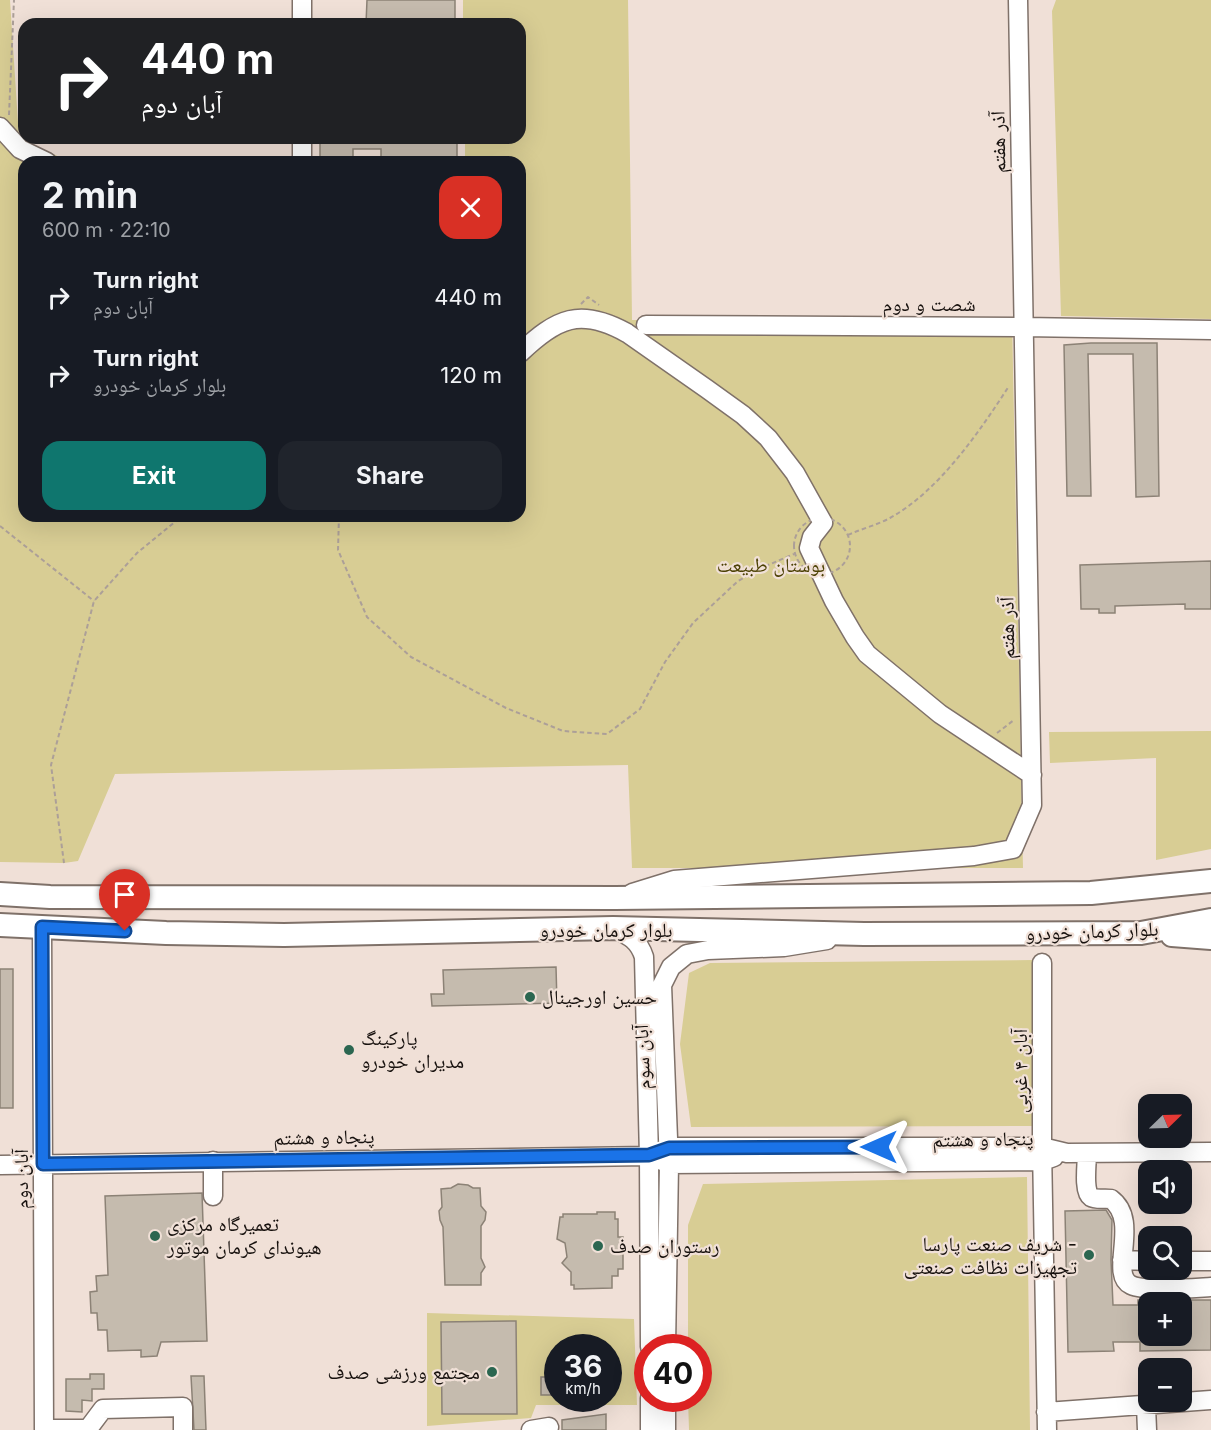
<!DOCTYPE html>
<html lang="en">
<head>
<meta charset="utf-8">
<style>
  body { margin:0; font-family:Inter,"Noto Naskh Arabic",sans-serif; background:#20242c; color:#f1f3f6; height:100vh; display:flex; flex-direction:column; font-size:22px; white-space:nowrap }
  * { box-sizing:border-box; margin:0 }
  p { font-size:20px; color:#9ea1a6 }
  .icon { flex:none; width:33px; height:33px; fill:none; stroke:currentColor; stroke-width:2; stroke-linecap:round; stroke-linejoin:round }
  .map { position:relative; flex:1; overflow:hidden }
  .drawer { position:absolute; left:18px; top:156px; width:508px; height:366px; display:flex; flex-direction:column; background:#171b24; border-radius:18px; box-shadow:0 6px 24px #0002 }
  .drawer>* { flex:none }
  .top-card { position:absolute; left:18px; top:18px; width:508px; height:126px; border-radius:18px; box-shadow:0 6px 24px #0002; background:#202124; color:#fff; overflow:hidden }
  .needle { width:39px; rotate:67deg }
  .fabs { position:absolute; left:1138px; top:1094px; display:grid; gap:12px }
  .fabs a { display:grid; place-items:center; width:54px; height:54px; border-radius:12px; background:#171b24; box-shadow:0 6px 24px #0002; font-size:30px }
  .speed { position:absolute; left:544px; top:1334px; display:flex; gap:12px; font-size:30px; font-weight:700; text-align:center }
  .speed>* { display:grid; place-content:center; width:78px; height:78px; border-radius:50%; background:#171b24; box-shadow:0 6px 24px #0002; line-height:1 }
  .speed small { font-size:15px; font-weight:400 }
  .speed .limit { border:9px solid #d22; background:#fff; color:#111 }
  .pin { position:absolute; display:grid; place-items:center; width:51px; height:51px; color:#fff; margin:-62px -26px; border-radius:50% 50% 50% 0; rotate:-45deg; box-shadow:0 0 6px #0007 }
  .pin .icon { rotate:45deg }
  .me { position:absolute; width:66px; margin:-33px; rotate:270deg; stroke-linejoin:round; filter:drop-shadow(0 0 4px #0008) }
  .turn { display:flex; align-items:center; gap:21px; height:126px; padding:0 24px; font-size:27px }
  .turn .icon { width:78px; height:78px; stroke-width:2.5 }
  .turn b { display:block; font-size:42px; line-height:51px }
  .round { display:grid; place-items:center; flex:none; width:63px; height:63px; border-radius:18px; background:#20242c }
  .summary { display:flex; align-items:center; justify-content:space-between; height:102px; padding:0 24px }
  h1 { font-size:36px; font-weight:700; line-height:45px }
  .cta { display:flex; gap:12px; margin-top:auto; padding:12px 24px }
  .cta a { flex:1; height:69px; border-radius:18px; background:#0f766e; color:#fff; font-size:24px; font-weight:700; line-height:69px; text-align:center }
  .cta a+a { background:#20242c; color:#f1f3f6 }
  ul { padding:0; list-style:none }
  li { display:flex; align-items:center; gap:18px; height:78px; padding:0 24px }
  li div { flex:1 }
  li b { display:block; font-size:22px }
  li em { font-style:normal }
  .map>svg:first-child { display:block }
  .green { fill:#d8cd94; fill-rule:evenodd }
  .building { fill:#c5bbae; stroke:#8c8276; stroke-width:1.5 }
  .lines { fill:none; stroke-linecap:round; stroke-linejoin:round }
  .minor-casing { stroke:#7f7169; stroke-width:21 }
  .major-casing { stroke:#7f7169; stroke-width:26 }
  .path { stroke:#ac9f98; stroke-width:2; stroke-dasharray:4.5 3; stroke-linecap:butt }
  .minor { stroke:#fff; stroke-width:18 }
  .major { stroke:#fff; stroke-width:22 }
  .route-casing { stroke:#114b97; stroke-width:15 }
  .route { stroke:#1a73e8; stroke-width:10 }
  .poi-dot { fill:#2b6650; stroke:#f0e0d7; stroke-width:2 }
  .labels { text-anchor:middle; stroke-width:4.5; stroke-linejoin:round; paint-order:stroke }
  .street-label { font-size:20px; fill:#17110e; stroke:#f0e0d7 }
  .park-label { font-size:20px; fill:#4c4104; stroke:#f0e0d7 }
  .poi-label { font-size:20px; fill:#17110e; stroke:#f0e0d7; text-anchor:start }
</style>
</head>
<body>
<div class="map">
<svg width="1211" height="1430" viewBox="0 0 1211 1430">
  <rect width="100%" height="100%" fill="#f0e0d7"/>
  <path class="green" d="M0 0H10L19 138 70 162H24V516H520V162H465V138H520V24H463V0H628L632 320 1012 318 1023 868H632L628 765 115 774 78 861 64 863 0 862Z
    M1056 0H1211V319L1061 316 1052 11Z
    M1211 731V849L1156 860V758L1050 763 1049 732Z
    M1033 960 1034 1126 691 1127 680 1044 689 973 710 963Z
    M1027 1177 1030 1430H689L688 1398H699V1347H688V1225L703 1184Z
    M427 1313 634 1319 637 1405H536L531 1418 427 1426ZM558 1347H609V1398H558Z"/>
  <path class="building" d="M367 0H455V24H366Z
    M320 138H457V162H381V149H353V160H320Z
    M1091 343H1157L1159 496 1136 497 1133 354H1088L1091 496H1067L1064 345Z
    M1211 561V609H1185V604L1115 606V613H1099V609H1081L1080 565Z
    M556 967 557 1003 432 1006 431 994H444L443 970Z
    M0 969H13V1108H0Z
    M458 1184 468 1185 473 1188H480L481 1206 486 1212 485 1220 481 1226V1258L485 1267 481 1273V1285H445L443 1227 440 1220 439 1211 442 1207 441 1189 451 1188Z
    M202 1193 207 1341 161 1342 157 1356 141 1357V1350L108 1351 107 1330H98L97 1313H91L90 1292 97 1291 96 1276 108 1275 105 1196Z
    M1106 1210 1112 1220 1111 1260 1113 1305H1138V1300H1149V1335H1182V1300H1211V1350L1140 1351V1342H1113L1114 1351 1068 1352 1065 1211Z
    M597 1212H615V1219H618V1237H623V1269H618V1276H612V1288L574 1289V1285H571V1272L562 1263 567 1257 565 1243 557 1239 560 1217H563V1214H597Z
    M516 1321 517 1414H442L441 1322Z
    M90 1374H104V1389H92V1401L82 1400V1412L66 1411V1379H90Z
    M191 1376H204L206 1430H194Z
    M541 1377H558V1395H541Z
    M606 1414V1430H562V1420Z"/>
  <g class="lines">
    <g class="minor-casing">
      <path id="minor" d="M302 24V0
        M0 127 20 149 47 162
        M302 158V138
        M646 325 1024 327 1211 330
        M520 353C557 318 580 307 627 333L707 389 743 415 768 438 795 473 823 523 812 537 809 548 834 601 855 637 867 654 940 714 1032 775
        M632 893 674 880 974 856 1013 849 1032 805 1018 0
        M42 927 44 1430
        M615 929C630 936 639 941 644 957L649 1156 650 1347
        M1042 963V1147L1047 1430
        M1087 1153C1087 1163 1083 1192 1091 1197 1096 1200 1105 1198 1111 1199 1141 1221 1108 1274 1131 1285 1146 1292 1193 1288 1211 1287
        M660 1160 669 1164 1043 1161 1054 1157
        M213 1161V1196
        M0 1165 649 1156 669 1147H1042L1067 1153 1211 1152
        M1122 1260 1149 1261
        M1182 1261H1211
        M666 1347 669 1164 662 985 671 967 687 954 708 950 784 947 827 940
        M650 1398V1430
        M1146 1406 1147 1430
        M1046 1412 1211 1400
        M44 1429H88L103 1409 183 1407V1430
        M531 1430 549 1427
        M666 1430V1398"/>
    </g>
    <g class="major-casing">
      <path id="major" d="M0 894 50 897 615 898 1091 893 1211 881
        M0 925 166 933 284 935 613 928 864 934 1141 933 1211 920
        M1172 935 1211 938"/>
    </g>
    <path class="path" d="M9 115 14 0
      M581 304 588 297 599 305
      M339 516 338 550 367 617 411 657 506 708 563 731 607 734 640 709 665 662 693 623 738 581 761 568 794 554
      M794 546a28 28 0 1 1 56 0a28 28 0 1 1-56 0Z
      M0 526 94 601
      M848 535C861 529 877 525 890 518 939 491 980 431 1009 386
      M997 733 1014 720
      M64 863 51 765 94 601 137 553 176 521 185 516"/>
    <use href="#minor" class="minor"/>
    <use href="#major" class="major"/>
  </g>
  <g class="lines">
    <g class="route-casing">
      <path id="route" d="M125 931 42 927 43 1164 649 1155 669 1148 879 1147"/>
    </g>
    <use href="#route" class="route"/>
  </g>
  <g class="poi-dot">
    <circle cx="530" cy="997" r="6"/>
    <circle cx="349" cy="1050" r="6"/>
    <circle cx="155" cy="1236" r="6"/>
    <circle cx="598" cy="1246" r="6"/>
    <circle cx="1089" cy="1255" r="6"/>
    <circle cx="492" cy="1372" r="6"/>
  </g>
  <g class="labels">
    <g class="street-label">
      <text transform="translate(998 142) rotate(-91)" y="7">آذر هفتم</text>
      <text x="929" y="311">شصت و دوم</text>
      <text transform="translate(1007 628) rotate(-91)" y="7">آذر هفتم</text>
      <text x="606" y="937">بلوار کرمان خودرو</text>
      <text transform="translate(1092 931) rotate(-2)" y="7">بلوار کرمان خودرو</text>
      <text transform="translate(642 1057) rotate(-92)" y="7">آبان سوم</text>
      <text transform="translate(1020 1071) rotate(-90)" y="7">آبان ۴ غربی</text>
      <text transform="translate(324 1137) rotate(-1)" y="7">پنجاه و هشتم</text>
      <text transform="translate(983 1139) rotate(-1)" y="7">پنجاه و هشتم</text>
      <text transform="translate(21 1179) rotate(-90)" y="7">آبان دوم</text>
    </g>
    <g class="park-label">
      <text x="771" y="572">بوستان طبیعت</text>
    </g>
    <g class="poi-label">
      <text x="542" y="1004">حسین اورجینال</text>
      <text x="361" y="1045">پارکینگ<tspan x="361" dy="23">مدیران خودرو</tspan></text>
      <text x="167" y="1231">تعمیرگاه مرکزی<tspan x="167" dy="23">هیوندای کرمان موتور</tspan></text>
      <text x="1077" y="1251" text-anchor="end">شریف صنعت پارسا -<tspan x="1077" dy="23">تجهیزات نظافت صنعتی</tspan></text>
      <text x="610" y="1253">رستوران صدف</text>
      <text x="480" y="1379" text-anchor="end">مجتمع ورزشی صدف</text>
    </g>
  </g>
</svg>
<div class="fabs">
<a><svg class="needle" viewBox="-14 -14 28 28"><path d="M0-13l5 13h-10z" fill="#e53935"/><path d="M0 13l5-13h-10z" fill="#9ea1a6"/></svg></a>
<a><svg class="icon" aria-label="sound" viewBox="0 0 24 24"><path d="M4 9h4l5-4v14l-5-4H4zM17 9q2 3 0 6"/></svg></a>
<a><svg class="icon" aria-label="search" viewBox="0 0 24 24"><circle cx="10" cy="10" r="6"/><path d="M15 15l6 6"/></svg></a>
<a>+</a>
<a>−</a>
</div>
<div class="speed"><div>36<small>km/h</small></div><div class="limit">40</div></div>
<div class="pin" style="left:125px;top:931px;background:#d93025"><svg class="icon" aria-label="arrive" viewBox="0 0 24 24"><path d="M6 21V4h12l-3 4 3 4H6"/></svg></div>
<svg class="me" style="left:879px;top:1147px" viewBox="-20 -20 40 40"><path d="M0-17L14 15 0 8-14 15z" fill="#1a73e8" stroke="#fff" stroke-width="4"/></svg>
<div class="top-card">
<div class="turn"><svg class="icon" aria-label="right" viewBox="0 0 24 24"><path d="M7 20v-9h11M14 6l5 5-5 5"/></svg><div><b>440 m</b>آبان دوم</div></div>
</div>
<section class="drawer">
<div class="summary"><div><h1>2 min</h1><p>600 m · 22:10</p></div><a class="round" style="background:#d93025;color:#fff"><svg class="icon" aria-label="close" viewBox="0 0 24 24"><path d="M6 6l12 12M18 6L6 18"/></svg></a></div>
<ul>
<li><svg class="icon" aria-label="right" viewBox="0 0 24 24"><path d="M7 20v-9h11M14 6l5 5-5 5"/></svg><div><b>Turn right</b><p>آبان دوم</p></div><em>440 m</em></li>
<li><svg class="icon" aria-label="right" viewBox="0 0 24 24"><path d="M7 20v-9h11M14 6l5 5-5 5"/></svg><div><b>Turn right</b><p>بلوار کرمان خودرو</p></div><em>120 m</em></li>
</ul>
<div class="cta"><a>Exit</a><a>Share</a></div>
</section>
</div>
</body>
</html>
